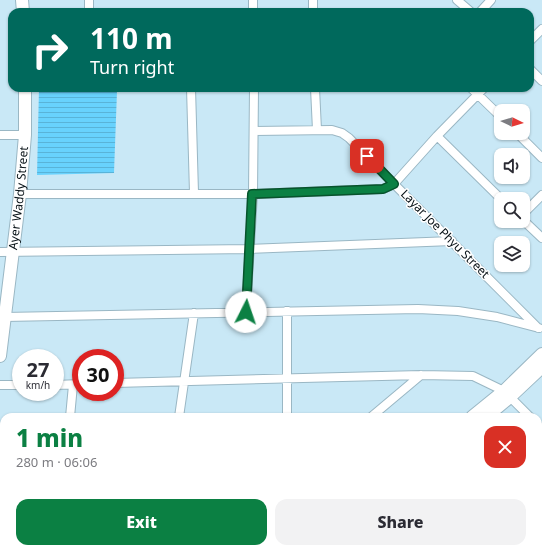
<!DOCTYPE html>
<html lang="en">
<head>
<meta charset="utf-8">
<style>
  body { margin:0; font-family:"Noto Sans",sans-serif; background:#f2f2f3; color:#2b2b33; height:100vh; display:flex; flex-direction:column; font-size:15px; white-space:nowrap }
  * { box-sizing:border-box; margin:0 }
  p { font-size:13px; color:#7c7c81 }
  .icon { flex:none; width:22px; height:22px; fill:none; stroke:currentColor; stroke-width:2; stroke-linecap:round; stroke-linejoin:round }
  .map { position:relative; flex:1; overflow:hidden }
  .details { position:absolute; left:0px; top:413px; width:542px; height:140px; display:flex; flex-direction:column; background:#fff; border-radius:12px 12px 0 0; box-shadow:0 1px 3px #0004 }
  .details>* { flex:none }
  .top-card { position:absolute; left:8px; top:8px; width:526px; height:84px; border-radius:12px; box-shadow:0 1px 3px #0004; background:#00695c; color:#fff; overflow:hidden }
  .needle { width:26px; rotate:95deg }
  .controls { position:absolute; left:494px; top:104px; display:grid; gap:8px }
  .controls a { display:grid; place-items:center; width:36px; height:36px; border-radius:8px; background:#fff; box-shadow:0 1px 3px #0004; font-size:20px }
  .speed { position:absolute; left:12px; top:349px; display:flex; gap:8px; font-size:20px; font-weight:700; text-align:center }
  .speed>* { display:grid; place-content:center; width:52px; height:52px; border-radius:50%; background:#fff; box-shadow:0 1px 3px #0004; line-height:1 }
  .speed small { font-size:10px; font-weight:400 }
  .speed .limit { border:6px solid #d22; background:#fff; color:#111 }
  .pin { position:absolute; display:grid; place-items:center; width:34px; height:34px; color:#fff; margin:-17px; border-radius:8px; box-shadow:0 2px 6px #0006 }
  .me { position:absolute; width:44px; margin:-22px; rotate:4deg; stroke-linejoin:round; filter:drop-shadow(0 0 3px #0008) }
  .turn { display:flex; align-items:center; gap:14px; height:84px; padding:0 16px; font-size:18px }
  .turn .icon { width:52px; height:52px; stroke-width:2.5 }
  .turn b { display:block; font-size:28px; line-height:34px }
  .round { display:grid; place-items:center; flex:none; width:42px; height:42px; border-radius:12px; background:#f2f2f3 }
  .overview { display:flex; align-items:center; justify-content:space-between; height:68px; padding:0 16px }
  h1 { font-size:24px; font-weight:800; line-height:30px; color:#0b8043 }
  .primary-button { display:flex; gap:8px; margin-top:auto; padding:8px 16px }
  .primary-button a { flex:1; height:46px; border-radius:12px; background:#0b8043; color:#fff; font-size:16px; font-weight:800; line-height:46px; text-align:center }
  .primary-button a+a { background:#f2f2f3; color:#2b2b33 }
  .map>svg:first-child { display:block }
  .water { fill:url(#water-rules) }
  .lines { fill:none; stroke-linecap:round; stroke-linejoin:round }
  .street-casing { stroke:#9ab7c4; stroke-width:10 }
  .secondary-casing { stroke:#9ab7c4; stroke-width:14 }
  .street { stroke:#fff; stroke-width:8 }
  .secondary { stroke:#fff; stroke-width:12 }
  .route-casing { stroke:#07532c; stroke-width:10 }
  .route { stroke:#0b8043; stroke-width:7 }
  .labels { text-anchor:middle; stroke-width:3; stroke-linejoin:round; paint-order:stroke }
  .street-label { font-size:12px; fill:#061015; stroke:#fff }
</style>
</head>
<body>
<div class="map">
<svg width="542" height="553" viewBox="0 0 542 553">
  <defs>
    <pattern id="water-rules" width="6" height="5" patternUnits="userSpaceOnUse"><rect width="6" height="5" fill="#68d2fd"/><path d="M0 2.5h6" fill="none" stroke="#59b3d8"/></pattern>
  </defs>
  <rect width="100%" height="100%" fill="#c9e8f6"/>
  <path class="water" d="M39 88 117 91 114 173 37 175Z"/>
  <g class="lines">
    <g class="street-casing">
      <path id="street" d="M89 0V12
        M253 0V12
        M457 0 471 12
        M313 12V0
        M480 12 491 0
        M530 41 542 29
        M530 69 542 81
        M191 88 194 193
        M315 88 317 130
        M471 88 501 117
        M254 131 332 130 342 133 349 138 394 184 538 328
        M517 133 542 158
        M0 135H25
        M437 136 501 199
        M20 194H253L383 189 394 184 437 136 484 88
        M523 214 542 195
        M523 220 542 238
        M0 252 250 249 452 241
        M246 312 253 194 254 88
        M4 317 418 309 458 311 497 317 539 328
        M115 383 421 375 473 376 504 391 530 417
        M0 385H21
        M55 385 81 384
        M70 417 73 385
        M179 417 194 313
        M287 417V311
        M371 417 421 375
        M538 426 542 430
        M538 454 542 451
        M538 488 542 492
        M0 526 4 527
        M62 549 73 553
        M264 549 274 553
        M467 549 470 553
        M486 549 487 553
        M538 549 542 553
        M18 553 19 549
        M146 553 147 549
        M199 553 200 549
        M251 553 252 549
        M419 553 424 549"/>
    </g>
    <g class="secondary-casing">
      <g id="secondary">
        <path d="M22 0 23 12"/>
        <path id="s1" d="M0 356 20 194 25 135V88"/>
        <path d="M472 417 504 391 542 354"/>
        <path d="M486 417 510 397 542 367"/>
        <path d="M322 553 324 549"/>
        <path d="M333 553 334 549"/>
      </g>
    </g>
    <use href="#street" class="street"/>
    <use href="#secondary" class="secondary"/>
  </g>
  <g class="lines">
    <g class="route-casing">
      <path id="route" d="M246 312 252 194 383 189 394 184 367 156"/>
    </g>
    <use href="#route" class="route"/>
  </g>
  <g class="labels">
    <g class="street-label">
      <text dy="4" stroke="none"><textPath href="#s1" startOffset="159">Ayer Waddy Street</textPath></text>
      <text transform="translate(445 234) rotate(45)" y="4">Layar Joe Phyu Street</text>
    </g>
  </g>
</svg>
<div class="controls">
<a><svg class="needle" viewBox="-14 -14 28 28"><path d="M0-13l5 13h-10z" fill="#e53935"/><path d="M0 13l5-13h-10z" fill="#7c7c81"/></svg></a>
<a><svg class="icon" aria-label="sound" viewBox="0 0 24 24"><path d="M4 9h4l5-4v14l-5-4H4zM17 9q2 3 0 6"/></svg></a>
<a><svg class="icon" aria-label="search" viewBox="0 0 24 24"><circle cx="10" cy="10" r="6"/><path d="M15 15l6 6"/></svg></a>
<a><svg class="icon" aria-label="layers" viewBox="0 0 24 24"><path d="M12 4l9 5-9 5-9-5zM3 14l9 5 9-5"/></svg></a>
</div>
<div class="speed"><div>27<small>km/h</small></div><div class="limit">30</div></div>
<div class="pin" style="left:367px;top:156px;background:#d93025"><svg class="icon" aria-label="arrive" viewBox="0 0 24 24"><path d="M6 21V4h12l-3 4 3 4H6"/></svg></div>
<svg class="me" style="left:246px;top:312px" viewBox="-20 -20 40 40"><circle r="19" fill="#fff"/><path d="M0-13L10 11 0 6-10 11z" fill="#0b8043"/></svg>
<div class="top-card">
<div class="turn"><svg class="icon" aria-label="right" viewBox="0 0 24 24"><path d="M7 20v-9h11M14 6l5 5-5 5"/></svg><div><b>110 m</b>Turn right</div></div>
</div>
<section class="details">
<div class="overview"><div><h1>1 min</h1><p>280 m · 06:06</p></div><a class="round" style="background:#d93025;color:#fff"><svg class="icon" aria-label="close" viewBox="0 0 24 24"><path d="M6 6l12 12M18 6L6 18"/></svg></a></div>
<div class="primary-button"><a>Exit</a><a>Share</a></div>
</section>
</div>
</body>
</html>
